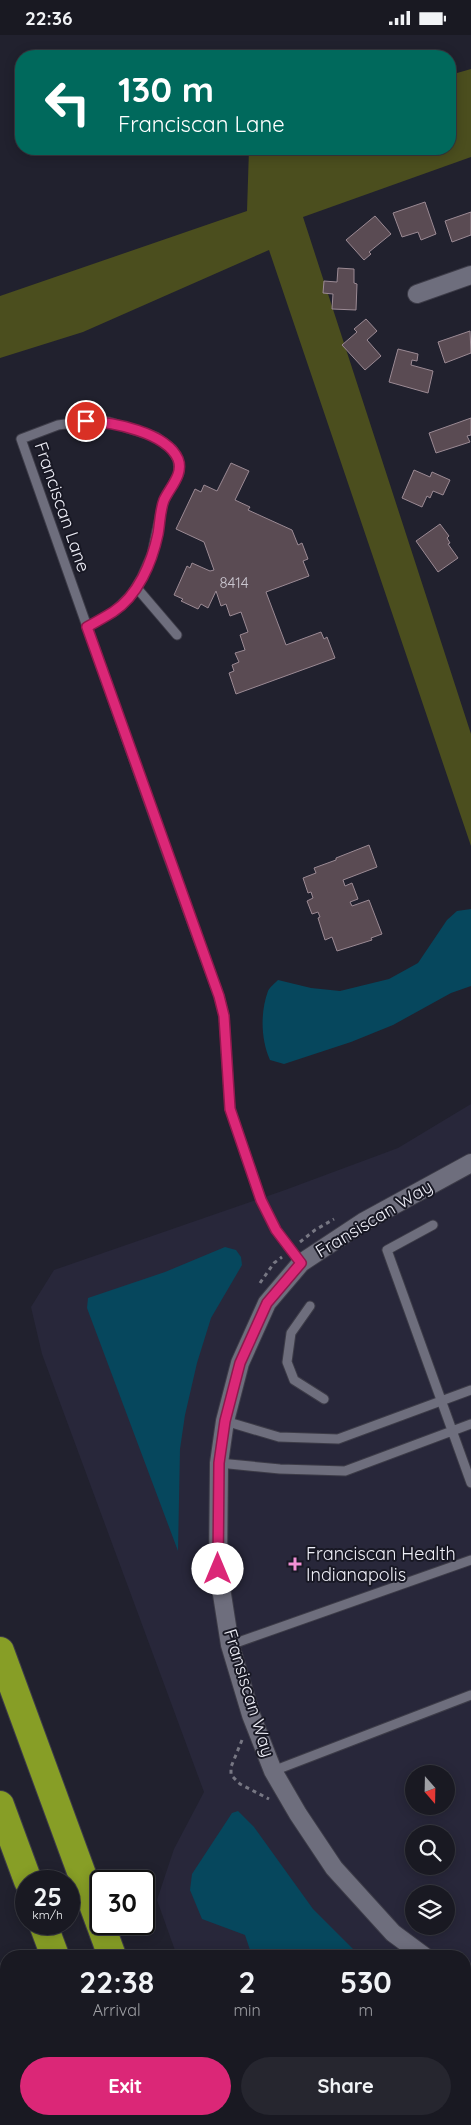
<!DOCTYPE html>
<html lang="en">
<head>
<meta charset="utf-8">
<style>
  body { margin:0; font-family:Quicksand,sans-serif; background:#26262f; color:#f1f3f6; height:100vh; display:flex; flex-direction:column; font-size:19px; white-space:nowrap }
  * { box-sizing:border-box; margin:0 }
  p { font-size:16px; color:#9fa0a5 }
  .icon { flex:none; width:28px; height:28px; fill:none; stroke:currentColor; stroke-width:2; stroke-linecap:round; stroke-linejoin:round }
  .map { position:relative; flex:1; overflow:hidden }
  .side { position:absolute; left:0px; top:1915px; width:471px; height:175px; display:flex; flex-direction:column; background:#191922; border-radius:20px 20px 0 0; box-shadow:0 2px 12px #0003,0 0 0 1px #373840 }
  .side>* { flex:none }
  .guide { position:absolute; left:15px; top:15px; width:441px; height:105px; border-radius:20px; box-shadow:0 2px 12px #0003,0 0 0 1px #373840; background:#00695c; color:#fff; overflow:hidden }
  .needle { width:32px; rotate:160deg }
  .controls { position:absolute; left:405px; top:1730px; display:grid; gap:10px }
  .controls a { display:grid; place-items:center; width:50px; height:50px; border-radius:50%; background:#191922; box-shadow:0 2px 12px #0003,0 0 0 1px #373840; font-size:25px }
  .speed { position:absolute; left:15px; top:1835px; display:flex; gap:10px; font-size:25px; font-weight:700; text-align:center }
  .speed>* { display:grid; place-content:center; width:65px; height:65px; border-radius:50%; background:#191922; box-shadow:0 2px 12px #0003,0 0 0 1px #373840; line-height:1 }
  .speed small { font-size:12px; font-weight:400 }
  .speed .limit { border:2px solid #111; border-radius:8px; background:#fff; color:#111 }
  .pin { position:absolute; display:grid; place-items:center; width:42px; height:42px; color:#fff; margin:-21px; border:2px solid #fff; border-radius:50%; box-shadow:0 1px 5px #0007 }
  .me { position:absolute; width:55px; margin:-28px; rotate:0deg; stroke-linejoin:round; filter:drop-shadow(0 0 4px #0008) }
  .turn { display:flex; align-items:center; gap:18px; height:105px; padding:0 20px; font-size:22px }
  .turn .icon { width:65px; height:65px; stroke-width:2.5 }
  .turn b { display:block; font-size:35px; line-height:42px }
  .eta { display:flex; justify-content:space-evenly; align-items:center; height:85px; text-align:center }
  .eta b { font-size:30px; font-weight:700; line-height:35px }
  .cta { display:flex; gap:10px; margin-top:auto; padding:10px 20px }
  .cta a { flex:1; height:58px; border-radius:30px; background:#db2777; color:#fff; font-size:20px; font-weight:700; line-height:58px; text-align:center }
  .cta a+a { background:#26262f; color:#f1f3f6 }
  .status { display:flex; justify-content:space-between; align-items:center; height:35px; padding:0 25px; background:#191922; direction:ltr }
  .status svg { height:14px; fill:currentColor }
  .map>svg:first-child { display:block }
  .built { fill:#28273a; fill-rule:evenodd }
  .green { fill:#4b4e1e }
  .water { fill:#06475d }
  .building { fill:#5a4b53; stroke:#9b8a94 }
  .lines { fill:none; stroke-linecap:round; stroke-linejoin:round }
  .lane-casing { stroke:#3d3c48; stroke-width:11 }
  .street-casing { stroke:#3d3c48; stroke-width:20 }
  .highway-casing { stroke:#3d3c48; stroke-width:30 }
  .path { stroke:#777783; stroke-width:3; stroke-dasharray:4 4; stroke-linecap:butt }
  .lane { stroke:#6e6e7d; stroke-width:9 }
  .street { stroke:#6e6e7d; stroke-width:18 }
  .highway { stroke:#879e26; stroke-width:28 }
  .route-casing { stroke:#8e194d; stroke-width:12 }
  .route { stroke:#db2777; stroke-width:9 }
  .poi-dot { fill:#f391d5; stroke:#181824; stroke-width:2 }
  .labels { text-anchor:middle; stroke-width:4; stroke-linejoin:round; paint-order:stroke }
  .number-label { font-size:15px; fill:#cac6cf }
  .street-label { font-size:18px; fill:#efeff8; stroke:#181824 }
  .poi-label { font-size:18px; fill:#efeff8; stroke:#181824; text-anchor:start }
</style>
</head>
<body>
<div class="status"><b>22:36</b><svg viewBox="0 0 49 12"><path d="M0 12V9h3v3zM5 12V6h3v6zM10 12V3h3v9zM15 12V0h3v12zM26 1h20v11H26zM47 4h2v5h-2z"/></svg></div>
<div class="map">
<svg width="471" height="2090" viewBox="0 0 471 2090">
  <rect width="100%" height="100%" fill="#21212e"/>
  <path class="built" d="M471 1069V2090H240L238 2084H465V1921H177L157 1865 174 1814 204 1757 42 1319 31 1272 54 1235 285 1155 398 1113ZM414 1739H446V1771H414ZM414 1799H446V1831H414ZM414 1859H446V1891H414Z"/>
  <path class="green" d="M471 34V122L303 182 471 699V811L269 215 83 297 0 323V261L247 176 249 114H450V40Z"/>
  <path class="water" d="M471 874V951L451 958 393 990 351 1007 284 1029 270 1025C261 1005 260 978 268 956 270 952 275 948 278 945L311 953 340 956 389 944 418 928 447 885 457 876Z
    M225 1212 236 1215 241 1222 242 1230 211 1283 197 1328 185 1380 180 1414 178 1516 87 1273 88 1263 165 1237Z
    M238 1776 254 1792 313 1874 360 1921H252L245 1900 202 1884 190 1855 192 1839 232 1778Z
    M272 2084H355L347 2090H275Z"/>
  <path class="building" d="M425 167 436 199 421 205 418 197 402 202 393 178Z
    M471 177V200L452 207 445 186Z
    M375 181 391 199 369 217 371 219 364 225 346 205Z
    M338 233 354 234V248L357 249 356 275 332 274 333 259 323 258 324 246 337 247Z
    M366 284 377 296 367 305 381 321 365 335 342 310 357 297 354 294Z
    M470 296 471 318 445 328 438 307Z
    M398 314 418 319 417 326 412 325 411 330 433 336 428 358 389 347Z
    M471 383V400L467 401 470 407 436 418 429 398Z
    M231 428 249 436 235 465 250 472 248 475 292 495 298 510 302 508 308 524 303 526 309 541 266 557 286 610 321 597 324 604 327 602 335 623 236 659 229 638 234 636 232 630 239 627 235 618 245 615 240 600 248 597 241 577 230 581 226 569 221 571 216 556 208 573 201 569 198 574 181 566 183 564 174 560 187 531 190 533 192 528 210 536 214 535 204 507 176 494 195 454 201 457 204 450 217 456Z
    M414 435 430 442 432 437 450 445 443 460 433 456 430 463 427 461 422 472 402 463Z
    M440 489 449 501 447 503 450 508 448 509 458 523 438 537 416 506Z
    M369 810 377 832 343 845 345 851 352 848 358 864 350 867 352 871 369 865 382 899 371 903 372 905 337 916 332 902 325 905 318 883 320 882 318 877 312 879 307 866 313 863 311 857 308 858 303 843 316 838 314 833 336 825V823Z"/>
  <g class="lines">
    <g class="lane-casing">
      <path id="lane" d="M136 552 177 600
        M87 592 115 576 132 559 142 542 152 519 163 467 179 438 178 425 172 414 156 402 109 387 87 386 58 390 21 404 166 816 219 961 224 981 230 1074 261 1165 276 1195 301 1228
        M433 1190 387 1215 471 1448
        M310 1271 291 1298 287 1327 294 1345 324 1364
        M225 1386 279 1402 338 1404 471 1355
        M219 1428 280 1434 345 1436 471 1389
        M230 1610 471 1525
        M273 1736 471 1660
        M465 1972 471 1958
        M454 2084 457 2090
        M416 2090 418 2084"/>
    </g>
    <g class="street-casing">
      <path id="street" d="M417 259 471 240
        M424 1921 393 1898 334 1833 298 1779 273 1736 251 1680 230 1610 218 1534 219 1428 225 1386 240 1328 267 1268 301 1228 363 1187 471 1128
        M465 1952 471 1957"/>
    </g>
    <g class="highway-casing">
      <path id="highway" d="M0 1616 112 1921
        M0 1770 28 1846
        M43 1889 55 1921
        M115 2084 118 2090
        M172 2084 174 2090"/>
    </g>
    <path class="path" d="M300 1207 315 1195 334 1184
      M260 1248 274 1228 282 1222
      M242 1705 231 1732V1740L240 1749 269 1764
      M465 1998 471 2001"/>
    <use href="#lane" class="lane"/>
    <use href="#street" class="street"/>
    <use href="#highway" class="highway"/>
  </g>
  <g class="lines">
    <g class="route-casing">
      <path id="route" d="M86 386C112 387 166 397 178 424 184 439 170 452 164 465 160 475 160 488 158 499 152 527 138 561 113 577 105 582 96 587 87 592L219 961 224 981 230 1074 261 1165 276 1195 301 1228 267 1268 240 1328 225 1386 219 1428 218 1534"/>
    </g>
    <use href="#route" class="route"/>
  </g>
  <path class="poi-dot" d="M292.5 1521.5h5v5h5v5h-5v5h-5v-5h-5v-5h5z"/>
  <g class="labels">
    <g class="number-label">
      <text x="234" y="553">8414</text>
    </g>
    <g class="street-label">
      <text transform="translate(62 472) rotate(71)" y="6">Franciscan Lane</text>
      <text transform="translate(374 1184) rotate(-31)" y="6">Fransiscan Way</text>
      <text transform="translate(249 1658) rotate(73)" y="6">Fransiscan Way</text>
    </g>
    <g class="poi-label">
      <text x="306" y="1525">Franciscan Health<tspan x="306" dy="21">Indianapolis</tspan></text>
    </g>
  </g>
</svg>
<div class="controls">
<a><svg class="needle" viewBox="-14 -14 28 28"><path d="M0-13l5 13h-10z" fill="#e53935"/><path d="M0 13l5-13h-10z" fill="#9fa0a5"/></svg></a>
<a><svg class="icon" aria-label="search" viewBox="0 0 24 24"><circle cx="10" cy="10" r="6"/><path d="M15 15l6 6"/></svg></a>
<a><svg class="icon" aria-label="layers" viewBox="0 0 24 24"><path d="M12 4l9 5-9 5-9-5zM3 14l9 5 9-5"/></svg></a>
</div>
<div class="speed"><div>25<small>km/h</small></div><div class="limit">30</div></div>
<div class="pin" style="left:86px;top:386px;background:#d93025"><svg class="icon" aria-label="arrive" viewBox="0 0 24 24"><path d="M6 21V4h12l-3 4 3 4H6"/></svg></div>
<svg class="me" style="left:218px;top:1534px" viewBox="-20 -20 40 40"><circle r="19" fill="#fff"/><path d="M0-13L10 11 0 6-10 11z" fill="#db2777"/></svg>
<div class="guide">
<div class="turn"><svg class="icon" aria-label="left" viewBox="0 0 24 24"><path d="M17 20v-9H6M10 6l-5 5 5 5"/></svg><div><b>130 m</b>Franciscan Lane</div></div>
</div>
<section class="side">
<div class="eta">
<div><b>22:38</b><p>Arrival</p></div>
<div><b>2</b><p>min</p></div>
<div><b>530</b><p>m</p></div>
</div>
<div class="cta"><a>Exit</a><a>Share</a></div>
</section>
</div>
</body>
</html>
